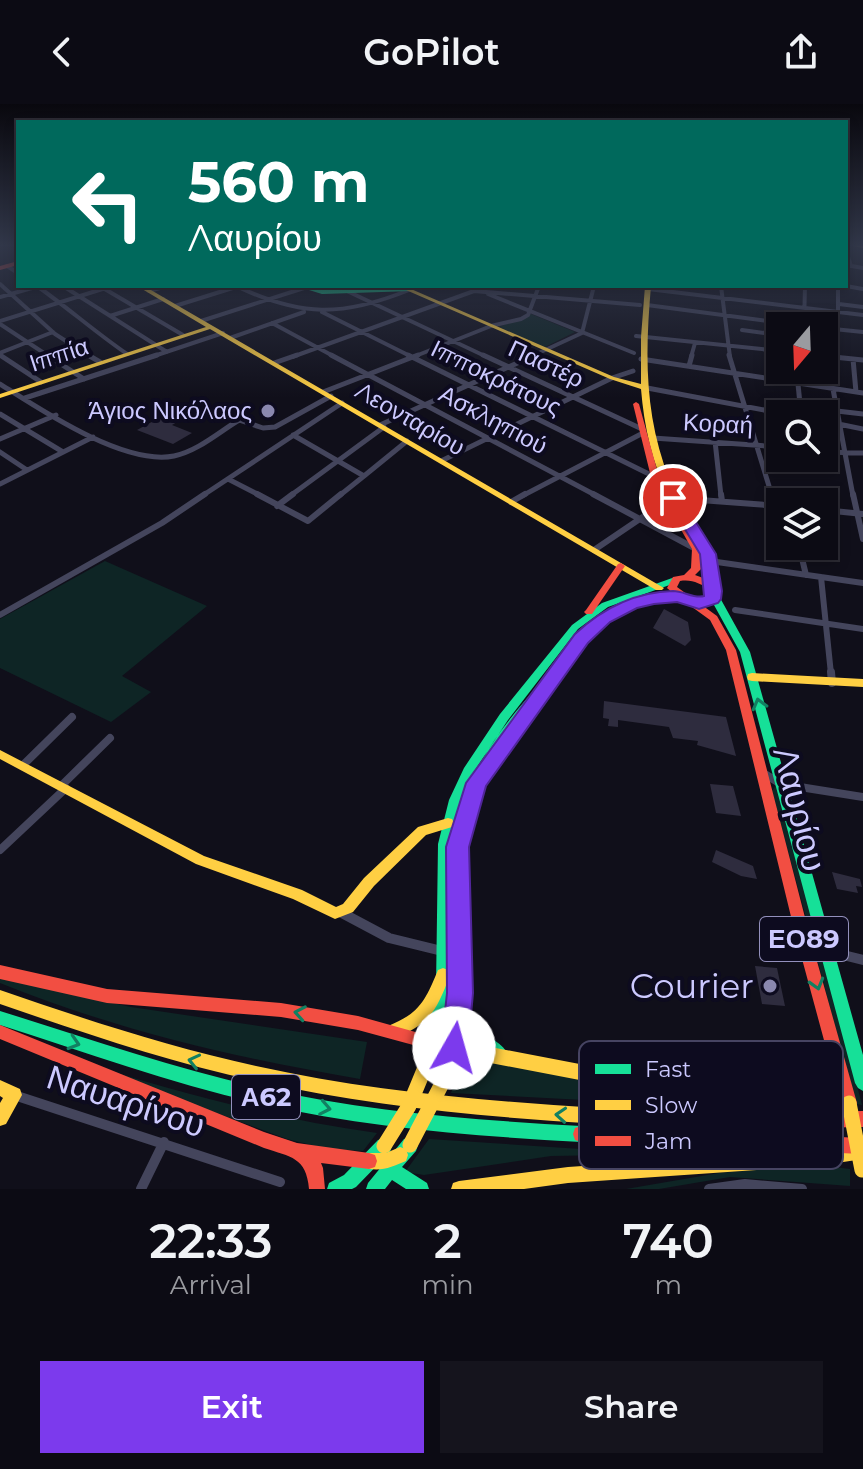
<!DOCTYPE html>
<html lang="en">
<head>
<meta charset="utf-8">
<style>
  body { margin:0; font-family:Montserrat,sans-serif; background:#15141d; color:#f1f3f6; height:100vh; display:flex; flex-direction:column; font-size:30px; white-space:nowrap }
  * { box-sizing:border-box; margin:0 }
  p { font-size:26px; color:#9a9ba0 }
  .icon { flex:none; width:44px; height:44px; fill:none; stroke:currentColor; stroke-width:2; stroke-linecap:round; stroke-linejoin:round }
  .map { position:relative; height:1085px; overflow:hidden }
  .side { display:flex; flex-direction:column; background:#0c0b14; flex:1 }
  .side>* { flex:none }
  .hud { position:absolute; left:16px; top:16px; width:832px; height:168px; border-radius:0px; box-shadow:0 4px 12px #0003,0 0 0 2px #2c2b34; background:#00695c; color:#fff; overflow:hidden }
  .needle { width:52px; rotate:199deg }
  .controls { position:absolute; left:766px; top:208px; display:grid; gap:16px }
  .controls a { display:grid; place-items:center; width:72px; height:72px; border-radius:0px; background:#0c0b14; box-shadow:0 4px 12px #0003,0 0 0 2px #2c2b34; font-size:40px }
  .pin { position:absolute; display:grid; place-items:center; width:68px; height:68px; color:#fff; margin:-34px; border:4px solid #fff; border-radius:50%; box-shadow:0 2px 8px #0007 }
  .me { position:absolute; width:88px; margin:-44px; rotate:7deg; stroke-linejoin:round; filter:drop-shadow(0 0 6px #0008) }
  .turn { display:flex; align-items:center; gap:28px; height:168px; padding:0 40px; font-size:36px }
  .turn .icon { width:104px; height:104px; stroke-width:2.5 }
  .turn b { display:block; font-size:56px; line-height:68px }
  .eta { display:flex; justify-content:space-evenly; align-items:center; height:136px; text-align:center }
  .eta b { font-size:48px; font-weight:600; line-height:56px }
  .cta { display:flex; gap:16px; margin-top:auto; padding:16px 40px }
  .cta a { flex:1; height:92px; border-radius:0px; background:#7c3aed; color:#fff; font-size:32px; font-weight:600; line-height:92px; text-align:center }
  .cta a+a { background:#15141d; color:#f1f3f6 }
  header { display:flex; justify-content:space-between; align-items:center; height:104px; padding:0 40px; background:#0c0b14; font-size:36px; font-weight:600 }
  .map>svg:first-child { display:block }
  .green { fill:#0e2525 }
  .building { fill:#2e2c3e }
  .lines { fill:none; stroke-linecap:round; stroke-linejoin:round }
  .street-far4 { stroke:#44455c; stroke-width:4 }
  .street-far3 { stroke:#44455c; stroke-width:5 }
  .street-far2 { stroke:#44455c; stroke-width:6 }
  .street-far1 { stroke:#44455c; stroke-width:8 }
  .street { stroke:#44455c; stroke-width:10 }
  .fast { fill:#16e098; fill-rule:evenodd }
  .slow { fill:#ffcf43; fill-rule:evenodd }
  .jam { fill:#f24e42; fill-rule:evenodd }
  .slow-bridge { stroke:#ffcf43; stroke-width:15 }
  .oneway { stroke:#128062 }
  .route { fill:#7c3aed; stroke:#51269a; stroke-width:2 }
  .poi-dot { fill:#8a88af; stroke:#0d0b1f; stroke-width:3 }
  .labels { text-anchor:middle; stroke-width:8; stroke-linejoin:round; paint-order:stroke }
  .far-street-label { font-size:24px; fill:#ccc9ff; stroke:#0d0b1f }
  .far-poi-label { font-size:24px; fill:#ccc9ff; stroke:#0d0b1f; text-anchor:end }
  .shield { fill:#0d0b1f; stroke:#9390bc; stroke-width:2 }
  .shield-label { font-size:26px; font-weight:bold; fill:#ccc9ff }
  .near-street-label { font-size:34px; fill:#ccc9ff; stroke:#0d0b1f }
  .near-poi-label { font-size:34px; fill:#ccc9ff; stroke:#0d0b1f; text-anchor:end }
  .key { fill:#0d0b1f; stroke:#464462; stroke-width:2 }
  .key-label { font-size:22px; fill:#ccc9ff }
</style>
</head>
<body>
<header><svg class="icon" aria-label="back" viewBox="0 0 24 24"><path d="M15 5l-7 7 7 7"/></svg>GoPilot<svg class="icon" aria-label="share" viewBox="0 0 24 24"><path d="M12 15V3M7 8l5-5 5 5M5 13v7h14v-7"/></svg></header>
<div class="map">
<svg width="863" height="1085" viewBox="0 0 863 1085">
  <rect width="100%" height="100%" fill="#100f1a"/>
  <path class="green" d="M531 210 575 228 545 243 499 223Z
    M105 457 207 502 122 572 151 588 111 618 0 564V515Z
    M609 504H613L579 531 495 641 476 672 451 829C447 760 450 712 484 650L577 530Z
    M776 681C804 788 835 894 862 1001L856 1000 772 687Z
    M0 874 131 903 367 938 360 975C236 954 116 926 0 879Z
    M462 953 736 1004 451 989Z
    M74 956C174 987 274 1015 377 1029L363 1047 328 1045 287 1035Z
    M429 1035 612 1047V1051L551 1052 424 1071 405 1068Z
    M817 1061 850 1065V1082L730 1073 659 1085H626L719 1069Z"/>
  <path class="building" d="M170 308 185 313 172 321 192 329 173 340 137 326Z
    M664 505 688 518 691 536 685 542 653 524Z
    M604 597 726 613 736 652 697 641 698 637 673 634 669 623 618 616V623L608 622 609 615 603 614Z
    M710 680 733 682 741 712 716 709Z
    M716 746 753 762 757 775 741 772 712 758Z
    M832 768 860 775 862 783 856 782 858 789 837 785Z
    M755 862 777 864 785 902 762 900Z"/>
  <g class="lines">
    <path class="street-far4" d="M846 147 851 162
      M846 161 863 164
      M7 162 18 169
      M0 180 55 230 91 253
      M37 182C68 204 95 228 127 250
      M63 182 167 248
      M236 182C301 213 342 213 409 186
      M347 182V187L487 253
      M721 182 730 253
      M781 182 805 184
      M838 182V208
      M846 182 863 185
      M103 184 183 231
      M648 185 863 211
      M149 187 167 182
      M488 190 634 249
      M0 193 39 182
      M839 200 863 203
      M647 201 806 222
      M175 202 239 182
      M322 208 412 253
      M110 212 163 195
      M0 217 112 182
      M201 217 304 184
      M272 219 335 253
      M0 220 50 253
      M804 222 805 182
      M824 224 863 228
      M742 226 780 231
      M636 232 780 247
      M230 234 304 208
      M0 249 53 228
      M824 252 830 253
      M151 253 223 229
      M292 253 474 187 640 201
      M413 253 491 222 521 215 528 211 539 182
      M530 253 582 229 594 182
      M691 253 695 239"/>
    <path class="street-far3" d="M0 251 41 278
      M47 251 84 275
      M88 251 100 258
      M331 251 597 392
      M408 251 655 373
      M483 251 642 325
      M729 251 772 392
      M824 252 863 256
      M641 255 863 289
      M853 255 856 288
      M274 259 297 251
      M689 262 692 251
      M0 280C41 306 124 362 174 352 198 347 219 328 239 316L263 324 275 323 331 292
      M798 280 801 310
      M642 283 785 310
      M833 285 853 392
      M323 288 418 251
      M25 294 157 251
      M837 307 863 310
      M0 310 63 348
      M824 317 863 325
      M380 321 535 251
      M293 331 364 372 407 337
      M653 334 780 343
      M0 335 56 311
      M715 337 721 392
      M0 348 27 366
      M824 348 863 349
      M441 357 612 274 633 267
      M228 375 261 392
      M0 380 93 333
      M202 392 342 299
      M290 392 384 323
      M339 392 364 372
      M522 392 643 329"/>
    <path class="street-far2" d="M257 390 308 417 341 390
      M593 390 696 445
      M721 390 722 397
      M771 390 775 402
      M853 390 863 435
      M673 394 780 402
      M511 398 525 390
      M277 402 293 390
      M824 406 863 410
      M799 442 806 471
      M594 446 656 404 669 402
      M710 457 863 479
      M821 473 831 570
      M735 506 863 525
      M0 511 162 419 205 390"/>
    <path class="street-far1" d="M831 568 832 579
      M22 662 72 613
      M763 669 781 680 863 693
      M62 681 110 634
      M0 746 66 684"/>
    <path class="street" d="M342 809 389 834 442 847
      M827 847 863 856
      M14 991 280 1078
      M141 1085 164 1038
      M709 1085 745 1080 802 1085"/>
    <path class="fast" d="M296 182H305L322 186 412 183 415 185 412 187 322 190Z
      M675 473 680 476 678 478 608 503 578 525 508 616 473 669 461 696 450 740V883L434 961 431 966 426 969 421 966 418 961 436 883 438 740 449 696 464 664 500 610 572 521 602 499Z
      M713 480 718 483 719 492 750 548 863 951V987L858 984 855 979 740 548 709 492 708 483Z
      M573 544 578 548 577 550C547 587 513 621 491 662 464 711 462 768 464 823 465 851 462 881 472 908 476 917 482 926 489 932 496 938 503 941 507 949L504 954 499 957C483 949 472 937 463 922L455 970 452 975 447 978 442 975 439 970C444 946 450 922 451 897 454 816 440 738 479 662 502 618 538 583 569 546Z
      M0 907C87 934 173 964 262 984 367 1008 474 1016 581 1022L587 1024 589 1030 587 1036 581 1038C474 1032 367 1024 262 1000 173 980 87 949 0 921Z
      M410 1033 416 1035 418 1041 416 1047 402 1063 427 1079 429 1085H406L392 1076 385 1085H366L368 1079 404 1035Z
      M384 1034 390 1036 392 1042 390 1048 356 1083 352 1085H327L329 1079 344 1071 378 1036Z"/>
    <path class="slow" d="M853 142H863V144Z
      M137 182H144L664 484 662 486H656L210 225 0 294V290L206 223Z
      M645 182H651C645 250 644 312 670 377 679 400 695 419 706 442 712 455 715 469 718 483L713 486 708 483C702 443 686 427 669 393 652 359 644 322 641 285L610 275 406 186 411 185 614 273 641 280V233Z
      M752 569 863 575V583L752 577 748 576 747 573 748 570Z
      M0 646 204 752 302 786 336 803 343 800 364 774 418 723 448 714 452 715 454 719 452 723 426 731 374 782 353 808 335 815 293 795 196 760 0 655Z
      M443 864 448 866 450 871C437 906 429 922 393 934L388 932 386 927 388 922C420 909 425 897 438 866Z
      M0 886C84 915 169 943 256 962 369 987 484 997 599 1004L605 1006 607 1012 605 1018 599 1020C484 1013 369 1002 256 977 169 958 84 929 0 900Z
      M454 936 741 991 828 1002 834 1004 836 1010 834 1016 828 1018 741 1007 454 952 449 949 446 944 449 939Z
      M0 976 20 985 22 991 6 1020 0 1022V999L3 994 0 992Z
      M860 1040 863 1041V1055L817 1062 568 1079 524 1085H451L453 1079 459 1077 568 1063 817 1046Z
      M400 1043 406 1045 408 1051 406 1057C392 1063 379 1069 363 1063L361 1057 363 1051 369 1049H386Z"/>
    <path class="jam" d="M18 157V161L0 166V162Z
      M636 298 639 300 659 373 700 445 701 465 695 471 706 475 716 482 711 485C699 480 693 475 680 477L677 483 717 512 736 546 809 829 857 999 855 1005 849 1007 843 1005 841 999 795 829 726 546 710 516 681 495C671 497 660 497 649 499 619 506 596 528 577 550H569L568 548C594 513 630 493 674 490L667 484 673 473 684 471 691 464 692 445 651 373 633 300Z
      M621 459 625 462 592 510H586L584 508 586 506 618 460Z
      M0 861 107 885 281 899 358 912 437 934 447 942 450 947 454 964 451 969 446 972 441 969 435 951 428 945 358 926 281 913 107 899 0 875Z
      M0 921 264 1028 297 1039 369 1049 375 1051 377 1057 375 1063 369 1065 321 1059 323 1064 325 1085H309C306 1053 291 1053 264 1044L0 935Z
      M599 1004 752 1009 863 1007V1023L752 1025 599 1020 593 1018 591 1012 593 1006Z
      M581 1022 863 1034V1050L581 1038 575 1036 573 1030 575 1024Z"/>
    <path class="slow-bridge" d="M849 999 862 1066
      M410 1041 447 970
      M384 1042 409 1002 426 961"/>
  </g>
  <defs><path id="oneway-chevron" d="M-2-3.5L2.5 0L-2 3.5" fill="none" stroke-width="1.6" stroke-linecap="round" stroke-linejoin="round" transform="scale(2)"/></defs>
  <g class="oneway">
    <use href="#oneway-chevron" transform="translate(759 600) rotate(-105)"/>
    <use href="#oneway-chevron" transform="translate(817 880) rotate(74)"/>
    <use href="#oneway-chevron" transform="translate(300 909) rotate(-170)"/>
    <use href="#oneway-chevron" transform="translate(74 939) rotate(17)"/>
    <use href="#oneway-chevron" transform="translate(194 957) rotate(-167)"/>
    <use href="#oneway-chevron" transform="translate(325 1004) rotate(11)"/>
    <use href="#oneway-chevron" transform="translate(561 1011) rotate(-176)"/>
  </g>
  <linearGradient id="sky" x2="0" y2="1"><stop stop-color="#09080e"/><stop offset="0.48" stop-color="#313749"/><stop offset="1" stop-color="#313749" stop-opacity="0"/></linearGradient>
  <rect width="863" height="294" fill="url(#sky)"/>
  <path class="route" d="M673 390 679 391 716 450 722 487 721 495 718 499 699 505 677 498 654 500 637 504 610 518 588 539 486 682 469 743 473 889 468 944 464 954 454 958 445 954 441 944 447 889 446 743 466 679 575 530C603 504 634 488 673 487 684 487 694 495 704 492L700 450 666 394Z"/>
  <g class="poi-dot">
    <circle cx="268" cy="307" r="8"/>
    <circle cx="770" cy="882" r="8"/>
  </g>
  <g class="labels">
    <g class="far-street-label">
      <text transform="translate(59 251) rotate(-18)" y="8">Ιππία</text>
      <text transform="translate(546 260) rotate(25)" y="8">Παστέρ</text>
      <text transform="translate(496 274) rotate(26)" y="8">Ιπποκράτους</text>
      <text transform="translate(410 315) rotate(30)" y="8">Λεονταρίου</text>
      <text transform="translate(493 316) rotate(28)" y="8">Ασκληπιού</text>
      <text transform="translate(718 320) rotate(3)" y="8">Κοραή</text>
    </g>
    <g class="far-poi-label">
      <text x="252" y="315">Άγιος Νικόλαος</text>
    </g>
    <g class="shield">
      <rect x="760" y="813" width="88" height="44" rx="6"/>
      <rect x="232" y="971" width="68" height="44" rx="6"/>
    </g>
    <g class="shield-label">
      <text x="804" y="844">ΕΟ89</text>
      <text x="266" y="1002">Α62</text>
    </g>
    <g class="near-street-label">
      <text transform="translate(800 705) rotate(76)" y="12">Λαυρίου</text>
      <text transform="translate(126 997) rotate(18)" y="12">Ναυαρίνου</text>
    </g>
    <g class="near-poi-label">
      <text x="754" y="894">Courier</text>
    </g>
  </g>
  <rect x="579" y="937" width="264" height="128" rx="12" class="key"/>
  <rect x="595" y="960" width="36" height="10" fill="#16e098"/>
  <rect x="595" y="996" width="36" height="10" fill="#ffcf43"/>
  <rect x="595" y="1032" width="36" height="10" fill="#f24e42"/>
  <g class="key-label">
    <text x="645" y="973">Fast</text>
    <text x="645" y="1009">Slow</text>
    <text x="645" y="1045">Jam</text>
  </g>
</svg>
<div class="controls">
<a><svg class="needle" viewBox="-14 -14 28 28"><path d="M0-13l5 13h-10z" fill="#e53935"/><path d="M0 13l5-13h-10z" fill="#9a9ba0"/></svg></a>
<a><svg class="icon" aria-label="search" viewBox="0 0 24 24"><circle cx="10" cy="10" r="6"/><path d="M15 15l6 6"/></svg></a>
<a><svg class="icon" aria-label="layers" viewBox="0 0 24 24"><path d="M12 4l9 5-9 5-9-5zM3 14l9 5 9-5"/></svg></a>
</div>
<div class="pin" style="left:673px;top:394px;background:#d93025"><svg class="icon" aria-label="arrive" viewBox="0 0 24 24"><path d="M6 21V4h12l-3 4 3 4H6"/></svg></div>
<svg class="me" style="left:454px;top:944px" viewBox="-20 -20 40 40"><circle r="19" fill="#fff"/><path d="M0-13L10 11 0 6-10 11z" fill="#7c3aed"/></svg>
<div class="hud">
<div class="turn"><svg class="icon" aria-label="left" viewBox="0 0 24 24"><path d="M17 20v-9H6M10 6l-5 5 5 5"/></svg><div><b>560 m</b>Λαυρίου</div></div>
</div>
</div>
<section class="side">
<div class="eta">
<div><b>22:33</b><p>Arrival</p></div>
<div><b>2</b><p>min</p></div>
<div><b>740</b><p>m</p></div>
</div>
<div class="cta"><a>Exit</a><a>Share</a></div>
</section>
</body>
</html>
